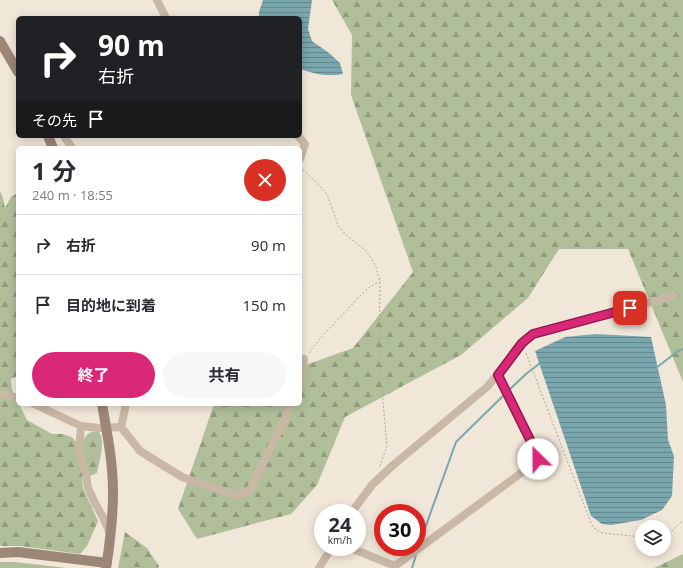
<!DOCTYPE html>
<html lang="ja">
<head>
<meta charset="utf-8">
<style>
  body { margin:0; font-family:"Open Sans","Noto Sans JP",sans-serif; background:#f7f7f7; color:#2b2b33; height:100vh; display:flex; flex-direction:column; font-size:15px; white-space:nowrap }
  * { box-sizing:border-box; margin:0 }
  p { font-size:13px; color:#7c7c81 }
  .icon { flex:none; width:22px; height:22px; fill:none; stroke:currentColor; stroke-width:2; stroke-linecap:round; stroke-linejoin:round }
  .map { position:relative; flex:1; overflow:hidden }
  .drawer { position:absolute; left:16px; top:146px; width:286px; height:260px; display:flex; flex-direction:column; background:#fff; border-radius:6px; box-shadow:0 2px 10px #0003 }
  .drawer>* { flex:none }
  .banner { position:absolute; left:16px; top:16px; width:286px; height:122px; border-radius:6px; box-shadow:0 2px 10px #0003; background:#202124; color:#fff; overflow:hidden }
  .fabs { position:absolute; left:635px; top:520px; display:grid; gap:8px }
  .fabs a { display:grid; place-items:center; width:36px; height:36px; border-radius:50%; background:#fff; box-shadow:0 2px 10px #0003; font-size:20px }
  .speed { position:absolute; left:314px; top:504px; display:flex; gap:8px; font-size:20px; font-weight:700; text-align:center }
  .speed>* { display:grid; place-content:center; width:52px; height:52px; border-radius:50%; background:#fff; box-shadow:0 2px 10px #0003; line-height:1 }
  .speed small { font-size:10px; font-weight:400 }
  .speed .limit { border:6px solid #d22; background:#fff; color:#111 }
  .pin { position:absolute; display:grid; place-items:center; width:34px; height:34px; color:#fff; margin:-17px; border-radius:8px; box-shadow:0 2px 6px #0006 }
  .me { position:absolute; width:44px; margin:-22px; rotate:337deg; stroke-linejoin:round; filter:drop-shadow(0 0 3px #0008) }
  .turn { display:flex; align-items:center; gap:14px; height:84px; padding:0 16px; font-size:18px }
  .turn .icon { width:52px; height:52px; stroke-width:2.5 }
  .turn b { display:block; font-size:28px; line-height:34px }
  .then { display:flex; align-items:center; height:38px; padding:0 16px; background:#0003; gap:8px; font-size:15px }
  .round { display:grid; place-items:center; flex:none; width:42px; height:42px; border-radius:21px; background:#f7f7f7 }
  .head { display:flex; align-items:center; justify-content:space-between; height:68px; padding:0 16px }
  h1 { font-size:24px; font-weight:700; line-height:30px }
  .button { display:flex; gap:8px; margin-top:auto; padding:8px 16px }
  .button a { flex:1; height:46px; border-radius:24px; background:#db2777; color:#fff; font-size:16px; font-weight:700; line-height:46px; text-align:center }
  .button a+a { background:#f7f7f7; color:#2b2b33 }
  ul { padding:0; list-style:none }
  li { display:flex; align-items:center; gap:12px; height:60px; padding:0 16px; border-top:1px solid #e1e1e2 }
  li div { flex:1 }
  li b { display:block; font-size:15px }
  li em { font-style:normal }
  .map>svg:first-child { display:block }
  .grass { fill:#b0bf9a }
  .forest { fill:url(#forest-firs) }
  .water { fill:url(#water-rules) }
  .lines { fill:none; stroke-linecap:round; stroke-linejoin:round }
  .stream { stroke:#79a7ad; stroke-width:2 }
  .path { stroke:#b4a290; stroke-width:1; stroke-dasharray:2 2; stroke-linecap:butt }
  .street { stroke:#c8b8a5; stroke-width:8 }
  .secondary { stroke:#9c8777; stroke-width:10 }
  .route-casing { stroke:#8e194d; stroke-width:10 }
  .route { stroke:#db2777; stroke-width:7 }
</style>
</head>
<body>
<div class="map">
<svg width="683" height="568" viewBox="0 0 683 568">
  <defs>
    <pattern id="forest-firs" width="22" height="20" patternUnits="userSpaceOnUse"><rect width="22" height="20" fill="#b0bf9a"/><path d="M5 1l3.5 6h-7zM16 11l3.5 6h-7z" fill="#909b7d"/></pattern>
    <pattern id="water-rules" width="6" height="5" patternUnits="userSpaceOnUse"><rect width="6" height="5" fill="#79a7ad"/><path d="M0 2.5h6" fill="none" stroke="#64888d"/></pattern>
  </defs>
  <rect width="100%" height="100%" fill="#f1e7d9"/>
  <path class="grass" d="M0 562H15L67 568H0Z"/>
  <path class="forest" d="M332 0H683V382L628 249H559L528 298 461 355 345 417 317 485 291 514 197 539 178 509 214 404H300V367L353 348 413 272 351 95 352 35Z
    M0 191 3 198 5 208 11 197 18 193V376L11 379 12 389 18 404H19L27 420 52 434H62L72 437 79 446C85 438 88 429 99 432 106 442 99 461 97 473L87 477 82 476 83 488 98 521 87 546 80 554 21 546H0Z
    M125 532 147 548 159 566V568H118Z
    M683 554V568H653H654Z"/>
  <path class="water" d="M263 0H312L308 29 312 41 329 53 340 63 343 74C327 77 315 74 300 69V18H259V12Z
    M596 334 651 337 666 405 668 440 674 456 672 496 662 510 641 520 611 525 602 524 591 516 535 351 565 337Z"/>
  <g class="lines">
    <path class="stream" d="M656 368 678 351 683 349
      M508 391 526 374 539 364H541
      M419 545 456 442 505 394
      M412 568 416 555"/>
    <path class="path" d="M300 167 318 184 327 194 338 225 345 234 365 250 372 259 376 267 380 282 379 357 387 446 379 468
      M309 353C320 337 333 325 346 311 356 301 366 287 379 282
      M526 353 591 523 594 528 602 533 642 537
      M664 534 672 531 683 520"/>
    <path class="street" d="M157 0 166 18
      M64 136 72 148
      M298 136 305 144 300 159
      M300 360 304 359 300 386
      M0 394 18 398
      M34 404 81 426 99 428 121 427 126 404
      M81 426 79 450 86 474 88 488 96 505 103 517 110 534
      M121 427 140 451 182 477 223 491 234 494 246 493 250 490 292 404
      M351 513 372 485 392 466 487 387 530 336 538 332 674 296
      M348 547 395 566 536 462 538 456 498 375
      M319 568 332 547"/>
    <path class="secondary" d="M0 41 18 72
      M48 136 53 148
      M102 404C107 433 113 462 113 492 113 517 110 543 106 568
      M0 553 18 552 107 563"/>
  </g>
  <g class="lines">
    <g class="route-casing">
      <path id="route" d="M538 459V456L498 375 522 343 533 334 630 308"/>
    </g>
    <use href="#route" class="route"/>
  </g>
</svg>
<div class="fabs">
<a><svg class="icon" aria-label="layers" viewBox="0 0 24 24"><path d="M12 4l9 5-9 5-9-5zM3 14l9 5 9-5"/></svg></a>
</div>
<div class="speed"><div>24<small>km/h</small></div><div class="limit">30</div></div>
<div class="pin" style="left:630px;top:308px;background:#d93025"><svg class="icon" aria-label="arrive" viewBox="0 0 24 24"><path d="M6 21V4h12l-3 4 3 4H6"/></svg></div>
<svg class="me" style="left:538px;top:459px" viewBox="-20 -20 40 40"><circle r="19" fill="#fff"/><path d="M0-13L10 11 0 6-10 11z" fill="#db2777"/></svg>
<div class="banner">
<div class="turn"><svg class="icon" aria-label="right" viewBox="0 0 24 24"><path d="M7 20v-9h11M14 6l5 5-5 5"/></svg><div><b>90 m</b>右折</div></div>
<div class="then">その先<svg class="icon" aria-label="arrive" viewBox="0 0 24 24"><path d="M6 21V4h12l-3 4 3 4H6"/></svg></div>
</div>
<section class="drawer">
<div class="head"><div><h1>1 分</h1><p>240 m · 18:55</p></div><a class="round" style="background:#d93025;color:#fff"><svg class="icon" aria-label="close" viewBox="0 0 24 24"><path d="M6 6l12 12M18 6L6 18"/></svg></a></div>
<ul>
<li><svg class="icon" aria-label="right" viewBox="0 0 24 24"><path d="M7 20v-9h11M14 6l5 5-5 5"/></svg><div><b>右折</b></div><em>90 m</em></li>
<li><svg class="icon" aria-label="arrive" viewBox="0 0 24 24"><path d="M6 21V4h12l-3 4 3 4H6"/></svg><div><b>目的地に到着</b></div><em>150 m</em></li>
</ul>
<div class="button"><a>終了</a><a>共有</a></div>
</section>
</div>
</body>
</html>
